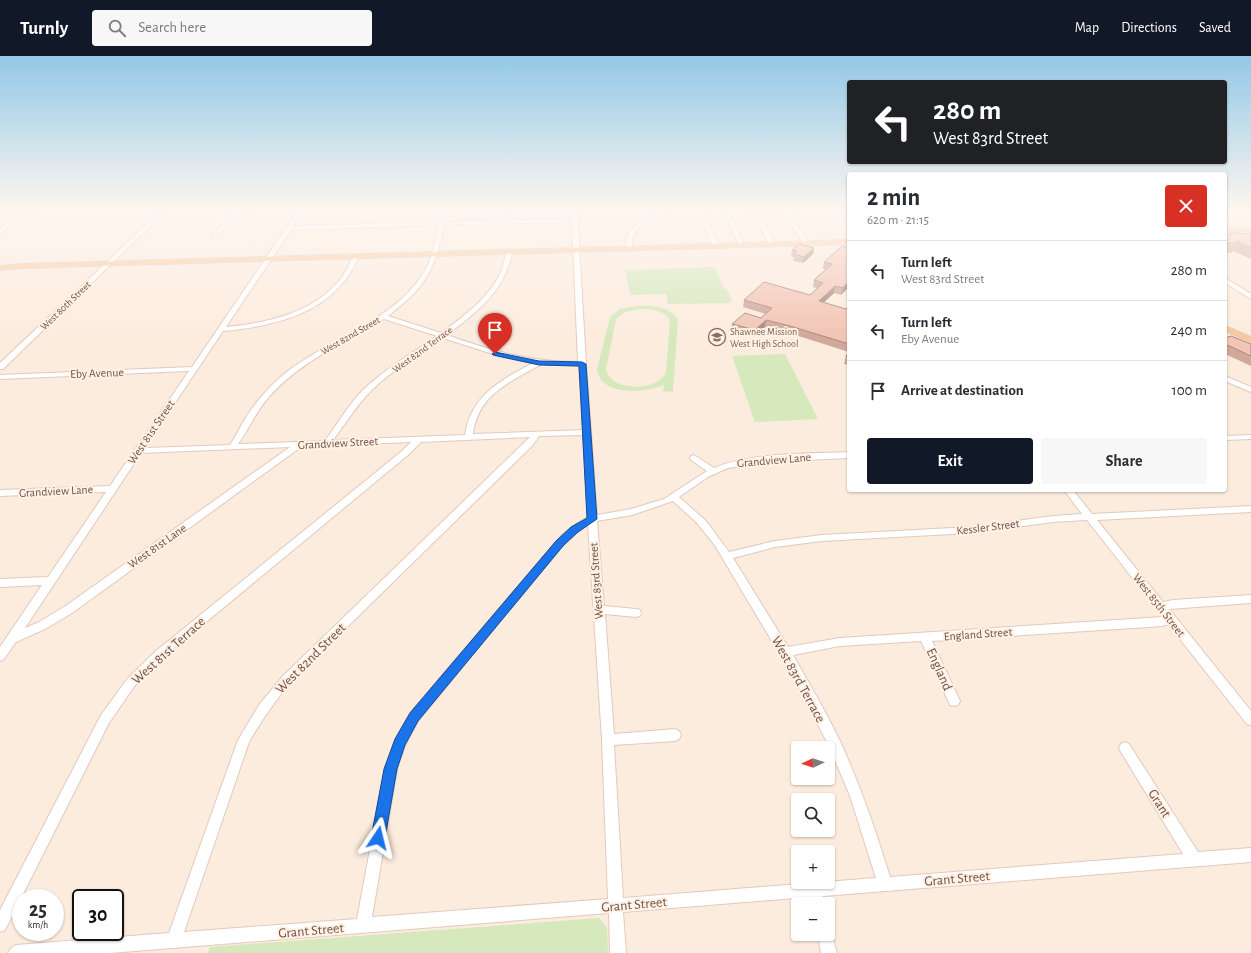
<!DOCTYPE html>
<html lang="en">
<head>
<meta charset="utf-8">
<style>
  body { margin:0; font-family:"Alegreya Sans",sans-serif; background:#f7f7f7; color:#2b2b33; height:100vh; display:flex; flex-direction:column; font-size:15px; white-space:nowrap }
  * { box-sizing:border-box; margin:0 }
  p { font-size:13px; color:#7c7c81 }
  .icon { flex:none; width:22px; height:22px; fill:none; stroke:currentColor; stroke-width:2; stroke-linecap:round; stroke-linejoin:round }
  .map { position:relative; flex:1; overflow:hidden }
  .panel { position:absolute; left:847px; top:116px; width:380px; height:320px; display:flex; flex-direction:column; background:#fff; border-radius:4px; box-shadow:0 1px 3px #0004 }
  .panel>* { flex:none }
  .guide { position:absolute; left:847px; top:24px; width:380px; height:84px; border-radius:4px; box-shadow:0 1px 3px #0004; background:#202124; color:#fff; overflow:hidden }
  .needle { width:26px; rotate:266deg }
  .tools { position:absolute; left:791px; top:685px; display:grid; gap:8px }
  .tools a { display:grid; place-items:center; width:44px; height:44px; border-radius:4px; background:#fff; box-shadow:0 1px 3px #0004; font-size:20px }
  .speed { position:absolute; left:12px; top:833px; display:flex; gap:8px; font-size:20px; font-weight:700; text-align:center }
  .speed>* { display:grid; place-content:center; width:52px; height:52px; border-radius:50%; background:#fff; box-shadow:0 1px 3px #0004; line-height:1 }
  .speed small { font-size:10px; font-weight:400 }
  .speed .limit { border:2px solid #111; border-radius:6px; background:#fff; color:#111 }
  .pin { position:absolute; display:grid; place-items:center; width:34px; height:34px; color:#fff; margin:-41px -17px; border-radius:50% 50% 50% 0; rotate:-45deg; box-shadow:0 0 4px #0007 }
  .pin .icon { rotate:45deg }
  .me { position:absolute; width:44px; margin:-22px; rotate:10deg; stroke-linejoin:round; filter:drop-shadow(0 0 3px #0008) }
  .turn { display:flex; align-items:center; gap:14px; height:84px; padding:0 20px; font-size:18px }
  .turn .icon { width:52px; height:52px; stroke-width:2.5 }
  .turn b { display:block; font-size:28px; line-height:34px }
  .round { display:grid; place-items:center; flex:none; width:42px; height:42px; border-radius:4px; background:#f7f7f7 }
  .headline { display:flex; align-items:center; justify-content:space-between; height:68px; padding:0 20px }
  h1 { font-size:24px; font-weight:700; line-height:30px }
  .action { display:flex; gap:8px; margin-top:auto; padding:8px 20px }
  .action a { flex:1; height:46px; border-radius:4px; background:#111827; color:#fff; font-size:16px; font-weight:700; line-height:46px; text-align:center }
  .action a+a { background:#f7f7f7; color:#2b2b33 }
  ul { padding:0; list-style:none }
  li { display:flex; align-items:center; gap:12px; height:60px; padding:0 20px; border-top:1px solid #e1e1e2 }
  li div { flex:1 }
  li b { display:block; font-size:15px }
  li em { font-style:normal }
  header { display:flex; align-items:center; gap:24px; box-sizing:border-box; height:56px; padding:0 20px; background:#111827; color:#fff }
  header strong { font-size:19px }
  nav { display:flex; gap:22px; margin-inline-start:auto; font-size:14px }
  .search { width:280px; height:36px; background:#f7f7f7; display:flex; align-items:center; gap:10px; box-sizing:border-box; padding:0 14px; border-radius:4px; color:#7c7c81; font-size:15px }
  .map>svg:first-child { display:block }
  .green { fill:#d5e9bd; fill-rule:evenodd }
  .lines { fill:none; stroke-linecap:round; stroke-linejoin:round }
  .minor-casing { stroke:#e2c9bd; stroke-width:2 }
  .major-casing { stroke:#d8cecb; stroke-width:2 }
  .minor { fill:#fff; fill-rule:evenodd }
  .major { fill:#fcc895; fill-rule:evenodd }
  .wall { fill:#d0a99c }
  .shaded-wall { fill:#a98a7f }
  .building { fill:#f2c5b5; stroke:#a98a7f }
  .route { fill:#1a73e8; stroke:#114b97 }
  .labels { text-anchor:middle; stroke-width:4; stroke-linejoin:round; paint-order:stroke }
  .far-street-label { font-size:10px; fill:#725046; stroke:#fff1e4 }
  .far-education-label { font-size:10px; fill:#785e54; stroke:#fff1e4; text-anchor:start }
  .street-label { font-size:12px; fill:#725046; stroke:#fff1e4 }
  .near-street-label { font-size:14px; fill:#725046; stroke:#fff1e4 }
</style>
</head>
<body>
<header>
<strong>Turnly</strong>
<div class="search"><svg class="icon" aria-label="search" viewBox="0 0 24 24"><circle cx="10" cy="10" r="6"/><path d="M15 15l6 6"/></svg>Search here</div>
<nav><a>Map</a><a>Directions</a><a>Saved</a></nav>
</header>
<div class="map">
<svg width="1251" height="897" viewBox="0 0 1251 897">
  <rect width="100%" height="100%" fill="#fcecde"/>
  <path class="green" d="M715 211 723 231 727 234 732 245 729 247 668 248 666 238 630 239 625 214Z
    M636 250C650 249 669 250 678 263L673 336 663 335 664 329C646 337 600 341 597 313L610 261 620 253ZM641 253C651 253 664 254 670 264L666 316C659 336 609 336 606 313L616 263 625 256Z
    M785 298 818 363 755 366 732 300Z
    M599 862 607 872 608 897H208L210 891Z"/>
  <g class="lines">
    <g class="minor-casing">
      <path id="minor" d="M0 153H19L0 156Z
        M27 153H33L0 177V173Z
        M163 153H168L3 313H0V307Z
        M237 153H242C236 161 222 180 212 180V178L219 173Z
        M299 153H304L293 170 440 166 443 153H448L445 166 572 163V153H577L586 308 597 459 631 453 664 443 707 415 691 404 690 402 691 400 694 399 714 412C752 396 808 398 849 396V402L766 406 728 412 708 421 679 441 706 465 729 496 775 485 822 479 971 471 1053 460 1082 458 1064 434H1073L1092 458 1251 450V456L1097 464 1163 546 1173 544 1251 539V547L1169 553 1251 655V669L1247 668 1168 568 1162 570 1149 571 932 585 960 645 958 649 954 650 950 649 921 585 840 590 793 599C809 627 826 656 840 685 860 729 876 775 890 821L1183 798 1121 696 1119 692 1121 688 1125 686 1129 688 1198 796 1251 792V806L823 840 824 848H810L808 841 623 856 626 897H610L609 857 110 897H8L11 892 16 889 169 877 238 684 259 649 283 620 530 381 421 386 408 399 164 601 136 628 109 667 5 874 0 876V854L101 659 128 622 156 595 402 395 411 386 301 391 72 557 45 573 16 586 4 603 0 605V591L42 529 0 531V523L48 521 106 436 0 440V434L110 430 189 315 0 323V319L192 311ZM572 166 578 306C530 306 492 295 447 279 469 262 496 242 506 216 509 209 511 202 513 195L510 193 507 195C505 202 503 210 501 216 489 242 463 261 441 277L388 260C426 231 434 215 444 169ZM439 169C435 185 433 202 424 216 393 267 328 282 283 319 269 331 257 344 247 360 241 369 236 380 230 389L145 392 223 275C269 271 321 260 349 219 353 213 356 206 359 200L358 199H354C350 205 348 212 344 218 318 256 269 267 226 271L291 174ZM384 263 437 280C413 297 386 312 364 333 349 348 338 367 325 385L238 388C249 373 256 356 268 342 299 306 344 287 384 263ZM443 282 502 301 533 307C501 324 471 339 465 379L333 384C345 369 355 351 369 337 390 315 418 299 443 282ZM542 308 579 310 583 374 473 378C478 338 510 326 542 308ZM583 379 588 461 579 466 563 478 410 657 395 684 385 713 357 863 184 876 249 686C261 665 275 645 291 626L532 390 539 380ZM290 391 64 551 37 567 25 572 141 397ZM673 445 696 466 714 488 792 619 830 692 850 740 876 822 623 842 614 689 675 685 679 683 681 679 679 675 675 673 614 678 605 558 636 561 640 560 641 557 640 554 636 553 604 550 597 465 632 459ZM1087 464 1163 561 840 582 788 591 733 502 775 491 822 485 971 477 1053 466ZM588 469 602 684 608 843 372 861 397 713 405 690 418 665 569 482Z
        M665 153H672C655 164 631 167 632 192L627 193C621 171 650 161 665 153Z
        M698 153H703L718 189 717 190 712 189Z
        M723 153H728L729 155 787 153 808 186 803 187 784 157 730 158 744 189 739 190Z
        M843 153H848L849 160Z
        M759 166 764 167 775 188 774 189 769 188 758 167Z
        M1225 222 1251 238V243L1225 227Z
        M1225 320 1251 331V336L1225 325Z
        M1251 379V383L1225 384V380Z
        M828 872 830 873 837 897H821L818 878H828Z"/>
    </g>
    <g class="major-casing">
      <path id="major" d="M1251 171V175L1225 176V172Z
        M849 184V188L22 212 0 214V210L22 208Z
        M1225 270 1251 281V286L1225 275Z"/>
    </g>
    <use href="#minor" class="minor"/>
    <use href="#major" class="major"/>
  </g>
  <path class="wall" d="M1231 176 1242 178 1251 177V203L1233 195 1232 197 1225 196V178L1229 179Z
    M814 192 813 198 803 207 793 205 794 201H791L792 194Z
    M849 192V231L841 239 834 237 823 247 846 253 849 252V296L789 277 765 271 754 281 731 276 732 268 761 262 766 258 743 251 744 244 810 239 817 232 813 231 814 224 826 213H823L824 206Z
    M1225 282 1251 288V310L1225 298Z
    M849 296V309L844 308 846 300Z"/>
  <path class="shaded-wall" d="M814 192 813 198 803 207 804 201Z
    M849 225V231L841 239 843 232Z
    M835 230 834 237 817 253 819 245Z
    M766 264 765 271 754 281 755 274Z"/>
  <path class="building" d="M1231 176 1242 178 1251 177V192L1237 185V188L1225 186V178L1231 179Z
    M799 188 814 192 804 201 794 198 797 195 792 194Z
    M842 190 849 192V225L843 232 835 230 819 245 846 253 848 251 849 252V288L790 270 766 264 755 274 732 268 745 257 761 262 772 252 744 244 764 226 810 239 823 227 814 224 832 208 824 206Z
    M1231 280 1251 288V300L1225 288V282Z
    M849 296V301L846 300Z"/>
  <linearGradient id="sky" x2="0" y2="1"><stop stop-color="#93c8e7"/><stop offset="0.55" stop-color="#fef6f0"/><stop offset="1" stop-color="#fef6f0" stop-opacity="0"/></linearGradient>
  <rect width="1251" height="279" fill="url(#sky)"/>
  <path class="route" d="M495 296 539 305 582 306 586 308 597 463 578 476 563 490 418 665 405 689 397 713 385 782 383 787 378 789 373 787 371 782 384 713 395 683 410 657 556 485 571 471 587 462 579 310 539 309 493 299 492 298Z"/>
  <defs>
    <g id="school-ring" transform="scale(0.9)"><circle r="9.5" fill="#fff1e4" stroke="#8d6e63" stroke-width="1.5"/><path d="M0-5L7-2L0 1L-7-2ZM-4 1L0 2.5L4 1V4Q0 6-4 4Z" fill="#8d6e63"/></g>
  </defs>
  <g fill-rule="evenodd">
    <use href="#school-ring" x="717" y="281"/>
  </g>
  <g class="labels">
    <g class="far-street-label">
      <text transform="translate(65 249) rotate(-44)" y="4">West 80th Street</text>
      <text transform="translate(350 279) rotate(-30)" y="4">West 82nd Street</text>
      <text transform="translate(422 293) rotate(-36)" y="4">West 82nd Terrace</text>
    </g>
    <g class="far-education-label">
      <text x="730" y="279">Shawnee Mission<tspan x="730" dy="12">West High School</tspan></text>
    </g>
    <g class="street-label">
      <text transform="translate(97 317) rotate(-2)" y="4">Eby Avenue</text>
      <text transform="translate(151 376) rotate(-56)" y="4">West 81st Street</text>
      <text transform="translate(338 387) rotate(-3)" y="4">Grandview Street</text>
      <text transform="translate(774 404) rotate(-5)" y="4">Grandview Lane</text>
      <text transform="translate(56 435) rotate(-3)" y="4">Grandview Lane</text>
      <text transform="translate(988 471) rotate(-7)" y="4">Kessler Street</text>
      <text transform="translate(157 490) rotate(-35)" y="4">West 81st Lane</text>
      <text transform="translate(596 525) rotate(-94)" y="4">West 83rd Street</text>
      <text transform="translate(1159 549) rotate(52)" y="4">West 85th Street</text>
      <text transform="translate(978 578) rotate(-4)" y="4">England Street</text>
    </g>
    <g class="near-street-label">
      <text transform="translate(168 594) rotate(-42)" y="5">West 81st Terrace</text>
      <text transform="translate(310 602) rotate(-45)" y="5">West 82nd Street</text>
      <text transform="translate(940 613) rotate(66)" y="5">England</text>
      <text transform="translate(799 623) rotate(61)" y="5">West 83rd Terrace</text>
      <text transform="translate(1160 747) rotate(58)" y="5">Grant</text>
      <text transform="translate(957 822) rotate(-5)" y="5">Grant Street</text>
      <text transform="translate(634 848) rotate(-5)" y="5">Grant Street</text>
      <text transform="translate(311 874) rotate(-5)" y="5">Grant Street</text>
    </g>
  </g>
</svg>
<div class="tools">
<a><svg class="needle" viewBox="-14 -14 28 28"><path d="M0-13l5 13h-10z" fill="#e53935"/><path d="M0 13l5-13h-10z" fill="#7c7c81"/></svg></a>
<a><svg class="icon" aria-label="search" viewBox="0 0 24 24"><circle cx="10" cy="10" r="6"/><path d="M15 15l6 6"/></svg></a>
<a>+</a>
<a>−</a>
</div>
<div class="speed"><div>25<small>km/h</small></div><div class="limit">30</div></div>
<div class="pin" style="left:495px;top:298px;background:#d93025"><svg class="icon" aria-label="arrive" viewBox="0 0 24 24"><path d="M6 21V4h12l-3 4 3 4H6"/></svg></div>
<svg class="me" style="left:378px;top:782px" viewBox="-20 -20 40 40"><path d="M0-17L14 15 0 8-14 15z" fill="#1a73e8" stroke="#fff" stroke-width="4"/></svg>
<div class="guide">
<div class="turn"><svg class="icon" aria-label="left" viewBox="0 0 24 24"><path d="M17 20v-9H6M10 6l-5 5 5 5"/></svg><div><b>280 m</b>West 83rd Street</div></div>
</div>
<section class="panel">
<div class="headline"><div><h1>2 min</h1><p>620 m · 21:15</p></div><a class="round" style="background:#d93025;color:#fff"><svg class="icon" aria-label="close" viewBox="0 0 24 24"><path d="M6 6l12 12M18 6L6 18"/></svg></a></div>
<ul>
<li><svg class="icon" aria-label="left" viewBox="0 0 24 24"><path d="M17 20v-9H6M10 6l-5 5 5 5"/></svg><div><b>Turn left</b><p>West 83rd Street</p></div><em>280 m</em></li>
<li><svg class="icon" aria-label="left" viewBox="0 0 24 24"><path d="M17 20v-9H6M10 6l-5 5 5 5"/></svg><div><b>Turn left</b><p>Eby Avenue</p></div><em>240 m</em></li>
<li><svg class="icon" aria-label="arrive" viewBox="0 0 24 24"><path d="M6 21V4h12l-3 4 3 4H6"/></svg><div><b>Arrive at destination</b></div><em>100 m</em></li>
</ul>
<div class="action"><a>Exit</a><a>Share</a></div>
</section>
</div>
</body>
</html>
